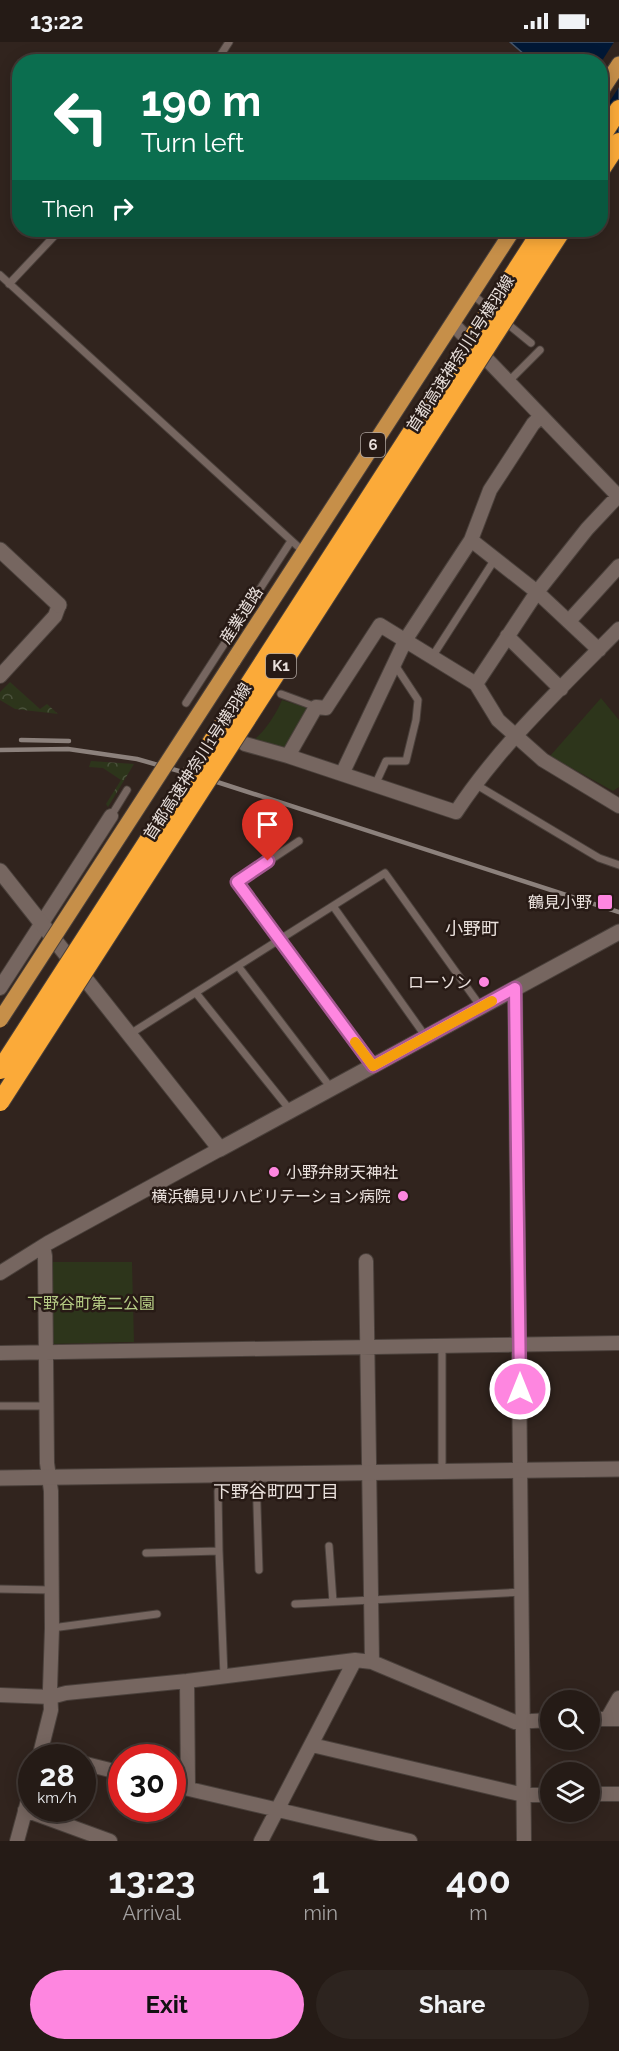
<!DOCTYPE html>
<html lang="en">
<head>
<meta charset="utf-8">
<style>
  body { margin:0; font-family:Raleway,"Noto Sans JP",sans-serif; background:#2d241f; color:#f1f3f6; height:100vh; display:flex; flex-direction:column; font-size:22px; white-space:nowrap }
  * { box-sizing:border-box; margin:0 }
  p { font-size:20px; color:#a3a1a1 }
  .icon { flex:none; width:33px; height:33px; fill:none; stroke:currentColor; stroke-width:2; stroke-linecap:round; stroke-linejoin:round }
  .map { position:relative; height:1799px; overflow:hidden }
  .details { display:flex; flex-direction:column; background:#251b16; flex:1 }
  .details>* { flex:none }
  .top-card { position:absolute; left:12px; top:12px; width:596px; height:183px; border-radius:24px; box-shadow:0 3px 15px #0003,0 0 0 2px #423935; background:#0b6e4f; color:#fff; overflow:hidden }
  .tools { position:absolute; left:540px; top:1648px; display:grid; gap:12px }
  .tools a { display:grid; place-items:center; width:60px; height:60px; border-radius:50%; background:#251b16; box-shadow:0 3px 15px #0003,0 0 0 2px #423935; font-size:30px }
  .speed { position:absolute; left:18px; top:1702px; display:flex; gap:12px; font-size:30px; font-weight:700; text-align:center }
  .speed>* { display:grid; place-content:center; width:78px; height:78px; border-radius:50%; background:#251b16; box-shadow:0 3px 15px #0003,0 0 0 2px #423935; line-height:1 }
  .speed small { font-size:15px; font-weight:400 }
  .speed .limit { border:9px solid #d22; background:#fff; color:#111 }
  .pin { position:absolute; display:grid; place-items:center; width:51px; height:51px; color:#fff; margin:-62px -26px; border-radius:50% 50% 50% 0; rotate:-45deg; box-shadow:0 0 6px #0007 }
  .pin .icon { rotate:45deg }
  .me { position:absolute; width:66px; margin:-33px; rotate:0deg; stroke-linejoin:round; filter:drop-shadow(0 0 4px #0008) }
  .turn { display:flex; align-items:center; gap:21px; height:126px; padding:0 30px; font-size:27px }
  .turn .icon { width:78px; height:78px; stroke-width:2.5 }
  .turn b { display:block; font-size:42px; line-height:51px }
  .then { display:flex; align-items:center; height:57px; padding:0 30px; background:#0003; gap:12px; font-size:22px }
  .eta { display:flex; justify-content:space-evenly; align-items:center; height:102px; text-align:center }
  .eta b { font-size:36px; font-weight:700; line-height:42px }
  .primary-button { display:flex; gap:12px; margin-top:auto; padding:12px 30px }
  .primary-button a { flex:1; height:69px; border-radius:36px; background:#fe86e0; color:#111; font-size:24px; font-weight:700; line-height:69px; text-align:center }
  .primary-button a+a { background:#2d241f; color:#f1f3f6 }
  .status { display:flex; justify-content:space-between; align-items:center; height:42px; padding:0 30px; background:#251b16; direction:ltr }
  .status svg { height:16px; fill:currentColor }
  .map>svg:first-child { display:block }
  .forest { fill:url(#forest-crowns) }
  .park { fill:#2d351b }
  .water { fill:#001836; stroke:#465468; stroke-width:1.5 }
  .pier { fill:#31241e }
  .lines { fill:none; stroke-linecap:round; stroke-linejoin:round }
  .service-casing { stroke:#4a403b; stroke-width:9 }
  .minor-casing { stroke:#4a403b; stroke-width:16 }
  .tertiary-casing { stroke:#4a403b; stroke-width:17 }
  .primary-casing { stroke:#4a403b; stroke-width:17 }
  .motorway-casing { stroke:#4a403b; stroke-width:20 }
  .service { stroke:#766660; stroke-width:7 }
  .minor { stroke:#766660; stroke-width:14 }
  .tertiary { stroke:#766660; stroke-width:15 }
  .primary { stroke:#c68f49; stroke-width:15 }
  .motorway { stroke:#fbaa39; stroke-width:18 }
  .rail { stroke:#8c817c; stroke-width:4.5 }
  .primary-bridge-casing { stroke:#4a403b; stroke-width:17; stroke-linecap:butt }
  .motorway-bridge-casing { stroke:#4a403b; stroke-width:20; stroke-linecap:butt }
  .primary-bridge { stroke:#c68f49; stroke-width:15 }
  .motorway-bridge { stroke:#fbaa39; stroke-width:18 }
  .route-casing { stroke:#a55792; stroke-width:15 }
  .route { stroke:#fe86e0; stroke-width:10 }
  .slow { stroke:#f59e0b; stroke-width:10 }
  .poi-dot { fill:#fe86e0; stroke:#271a15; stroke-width:2 }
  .labels { text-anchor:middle; stroke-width:5; stroke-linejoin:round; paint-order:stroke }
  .shield { fill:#271a15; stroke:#afa5a0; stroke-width:1.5 }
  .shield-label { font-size:15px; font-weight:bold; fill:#e9e0dc }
  .street-label { font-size:16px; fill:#e9e0dc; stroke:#271a15 }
  .poi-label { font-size:16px; fill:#e9e0dc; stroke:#271a15; text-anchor:end }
  .park-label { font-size:16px; fill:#b6cc85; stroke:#271a15 }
  .neighbourhood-label { font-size:18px; fill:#e9e0dc; stroke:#271a15 }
</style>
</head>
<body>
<div class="status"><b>13:22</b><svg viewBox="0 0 49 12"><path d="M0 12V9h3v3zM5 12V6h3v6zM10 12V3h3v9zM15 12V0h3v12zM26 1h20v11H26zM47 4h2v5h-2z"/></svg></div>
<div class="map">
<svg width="619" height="1799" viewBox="0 0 619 1799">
  <defs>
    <pattern id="forest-crowns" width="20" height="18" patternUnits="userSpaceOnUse" patternTransform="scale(1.5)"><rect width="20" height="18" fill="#2d351b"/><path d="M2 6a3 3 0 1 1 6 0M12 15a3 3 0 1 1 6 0" fill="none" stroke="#4b523c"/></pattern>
  </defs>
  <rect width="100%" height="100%" fill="#31241e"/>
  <path class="forest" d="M10 640 40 667 47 662 58 672 15 667 0 658V650Z
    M91 719 134 722 108 765 106 762 121 738 103 726 89 725Z"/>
  <path class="park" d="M601 656 619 678V745L613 749 550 714Z
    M282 658 311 667 286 711 250 701C264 691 275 674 282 658Z
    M48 1220H132L134 1300 49 1302Z"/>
  <path class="water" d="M510 0H619V98L600 81V20L532 19Z"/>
  <path class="pier" d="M614 0H619V45L600 74V22Z"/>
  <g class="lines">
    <g class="service-casing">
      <path id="service" d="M216 20 229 0
        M0 233 304 510
        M9 242 60 188
        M472 252 491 268
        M504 279 531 301
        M508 340 540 308
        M432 615 495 517
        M281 652 316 665
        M186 661 291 499
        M475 742 599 816 619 823
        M375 743 386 719H406L416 678 418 658 395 623
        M111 774 127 748
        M299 799 237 840 373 1024
        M333 864 426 995
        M238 924 331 1046
        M196 951 290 1068
        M130 992 385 831 481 965
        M0 1364H46
        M442 1430V1304
        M256 1432 259 1528
        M218 1449 219 1509
        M329 1504 333 1560
        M146 1511 219 1509 224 1634
        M0 1547 51 1548
        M295 1562 523 1550
        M52 1586 157 1572"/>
    </g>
    <g class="minor-casing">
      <path id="minor" d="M453 282 619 455
        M540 375 533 382 490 448 471 498 537 550 599 608
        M569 579 619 524
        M507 594 561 647
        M0 634 55 574 59 563
        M476 642 537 550 587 487 618 454
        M245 702 288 714 456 770C500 703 563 644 619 587
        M288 714 316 665 326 666 380 583 476 642 498 678 543 718 619 764
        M342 732 406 597 471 498
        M0 946 111 774
        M515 947 524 1799
        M366 1219 372 1620
        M0 1231 48 1201 220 1107
        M0 1311 619 1301
        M187 1639 188 1746
        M0 1653 51 1655 66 1651 187 1639 355 1618 372 1620 515 1680 550 1678
        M590 1677H619
        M607 1677 619 1656
        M312 1703 524 1753H550
        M41 1711 60 1716
        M39 1716 51 1668 50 1647 52 1586 51 1449 47 1421 45 1214 43 1204
        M82 1721 122 1731
        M172 1743 410 1799
        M590 1752H619
        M25 1768 110 1799
        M17 1799 32 1744
        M261 1799 355 1618"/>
    </g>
    <g class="tertiary-casing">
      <path id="tertiary" d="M0 508 59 563
        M0 829 220 1107 619 890
        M0 1436 619 1427"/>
    </g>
    <g class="primary-casing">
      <path id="primary" d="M600 51 619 22
        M233 619 513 188"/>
    </g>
    <g class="motorway-casing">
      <path id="motorway" d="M600 97 619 67
        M600 129 619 100"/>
    </g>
    <use href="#service" class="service"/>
    <use href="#minor" class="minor"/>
    <use href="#tertiary" class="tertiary"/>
    <use href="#primary" class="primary"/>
    <use href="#motorway" class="motorway"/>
    <path class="rail" d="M21 698 69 699
      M0 708 68 707 137 717 214 739 619 870"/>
    <g class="primary-bridge-casing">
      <path id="primary-bridge" d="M0 978 233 619"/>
    </g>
    <g class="motorway-bridge-casing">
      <path id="motorway-bridge" d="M0 1028 542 188
        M0 1060 562 188"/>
    </g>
    <use href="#primary-bridge" class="primary-bridge"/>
    <use href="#motorway-bridge" class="motorway-bridge"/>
  </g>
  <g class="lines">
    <g class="route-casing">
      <path id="route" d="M268 819 237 840 373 1024 515 946 520 1347"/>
    </g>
    <use href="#route" class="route"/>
    <path class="slow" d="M355 1000 373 1024 492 959"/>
  </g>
  <g class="poi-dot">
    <rect x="597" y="852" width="16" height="16" rx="3"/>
    <circle cx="484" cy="940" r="6"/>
    <circle cx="274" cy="1130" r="6"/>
    <circle cx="403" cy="1154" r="6"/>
  </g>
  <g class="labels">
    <g class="shield">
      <rect x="361" y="391" width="24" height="24" rx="4.5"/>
      <rect x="266" y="612" width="30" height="24" rx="4.5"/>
    </g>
    <g class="shield-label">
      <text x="373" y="408">6</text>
      <text x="281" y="629">K1</text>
    </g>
    <g class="street-label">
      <text transform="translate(460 311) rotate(-57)" y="6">首都高速神奈川1号横羽線</text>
      <text transform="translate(241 573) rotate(-57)" y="6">産業道路</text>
      <text transform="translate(197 719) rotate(-57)" y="6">首都高速神奈川1号横羽線</text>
    </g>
    <g class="poi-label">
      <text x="592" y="866">鶴見小野</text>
      <text x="472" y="946">ローソン</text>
      <text x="286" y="1136" text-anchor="start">小野弁財天神社</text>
      <text x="391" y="1160">横浜鶴見リハビリテーション病院</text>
    </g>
    <g class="park-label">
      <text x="91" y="1267">下野谷町第二公園</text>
    </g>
    <g class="neighbourhood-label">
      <text x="472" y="893">小野町</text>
      <text x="276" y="1456">下野谷町四丁目</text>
    </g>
  </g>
</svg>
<div class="tools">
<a><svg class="icon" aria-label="search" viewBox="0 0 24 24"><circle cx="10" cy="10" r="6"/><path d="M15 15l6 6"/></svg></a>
<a><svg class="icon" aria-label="layers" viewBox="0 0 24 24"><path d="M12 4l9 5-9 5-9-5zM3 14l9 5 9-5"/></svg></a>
</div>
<div class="speed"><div>28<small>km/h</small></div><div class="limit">30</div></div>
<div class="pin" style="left:268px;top:819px;background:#d93025"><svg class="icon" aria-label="arrive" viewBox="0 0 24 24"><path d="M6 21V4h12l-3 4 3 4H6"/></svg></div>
<svg class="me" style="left:520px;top:1347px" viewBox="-20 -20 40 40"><circle r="17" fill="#fe86e0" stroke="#fff" stroke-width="3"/><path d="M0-11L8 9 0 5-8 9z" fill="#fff"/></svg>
<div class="top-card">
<div class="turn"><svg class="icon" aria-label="left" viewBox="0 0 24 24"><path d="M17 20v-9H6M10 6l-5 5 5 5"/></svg><div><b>190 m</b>Turn left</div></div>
<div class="then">Then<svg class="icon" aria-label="right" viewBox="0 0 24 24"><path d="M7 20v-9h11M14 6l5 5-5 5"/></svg></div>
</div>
</div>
<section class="details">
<div class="eta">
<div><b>13:23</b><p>Arrival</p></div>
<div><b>1</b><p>min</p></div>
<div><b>400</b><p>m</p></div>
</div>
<div class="primary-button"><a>Exit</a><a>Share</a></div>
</section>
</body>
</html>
